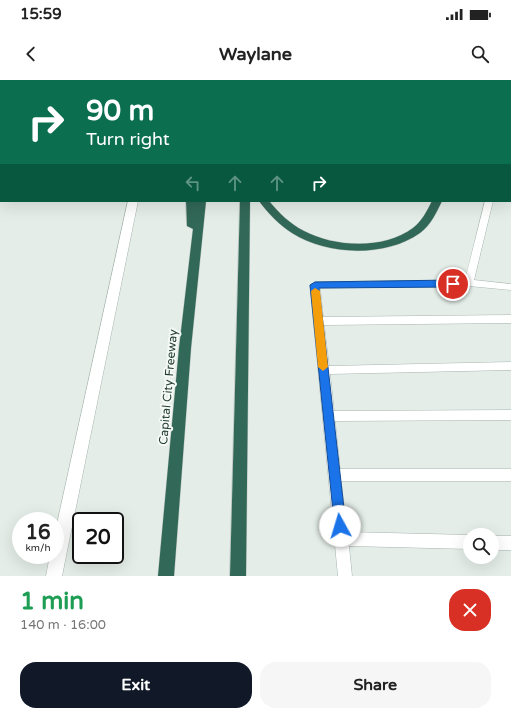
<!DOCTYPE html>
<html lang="en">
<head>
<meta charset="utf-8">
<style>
  body { margin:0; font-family:"Varela Round",sans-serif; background:#f6f6f6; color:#222; height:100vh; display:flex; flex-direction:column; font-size:15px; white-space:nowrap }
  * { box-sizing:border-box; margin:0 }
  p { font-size:13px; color:#767676 }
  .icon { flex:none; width:22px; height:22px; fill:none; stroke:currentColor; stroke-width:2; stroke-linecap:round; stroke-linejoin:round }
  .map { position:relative; height:496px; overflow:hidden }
  .side { display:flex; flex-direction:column; background:#fff; flex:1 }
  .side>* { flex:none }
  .banner { position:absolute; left:0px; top:0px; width:511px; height:122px; box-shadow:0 4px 16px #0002; background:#0b6e4f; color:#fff; overflow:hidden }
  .tools { position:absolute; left:463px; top:448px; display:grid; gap:8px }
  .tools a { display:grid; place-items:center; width:36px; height:36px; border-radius:50%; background:#fff; box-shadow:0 4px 16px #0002; font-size:20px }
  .speed { position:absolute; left:12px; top:432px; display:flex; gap:8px; font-size:20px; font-weight:700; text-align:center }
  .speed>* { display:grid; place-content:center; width:52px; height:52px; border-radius:50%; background:#fff; box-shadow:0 4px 16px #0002; line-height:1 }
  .speed small { font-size:10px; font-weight:400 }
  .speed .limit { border:2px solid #111; border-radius:6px; background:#fff; color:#111 }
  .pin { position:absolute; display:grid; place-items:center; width:34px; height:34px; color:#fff; margin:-17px; border:2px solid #fff; border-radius:50%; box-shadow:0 1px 4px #0007 }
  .me { position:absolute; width:44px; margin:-22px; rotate:354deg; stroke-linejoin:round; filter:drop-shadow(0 0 3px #0008) }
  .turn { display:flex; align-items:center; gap:14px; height:84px; padding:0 20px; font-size:18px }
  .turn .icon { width:52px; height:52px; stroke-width:2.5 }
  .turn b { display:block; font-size:28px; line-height:34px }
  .lanes { display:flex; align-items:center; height:38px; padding:0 20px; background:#0003; justify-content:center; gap:20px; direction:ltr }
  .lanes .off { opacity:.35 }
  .round { display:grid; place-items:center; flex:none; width:42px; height:42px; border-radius:16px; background:#f6f6f6 }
  .summary { display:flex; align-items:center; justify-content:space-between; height:68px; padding:0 20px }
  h1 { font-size:24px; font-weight:700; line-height:30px; color:#1e9e55 }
  .button { display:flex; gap:8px; margin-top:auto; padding:8px 20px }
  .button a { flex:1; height:46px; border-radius:16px; background:#111827; color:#fff; font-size:16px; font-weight:700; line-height:46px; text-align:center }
  .button a+a { background:#f6f6f6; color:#222 }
  .status { display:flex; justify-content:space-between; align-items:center; height:28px; padding:0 20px; background:#fff; direction:ltr }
  .status svg { height:11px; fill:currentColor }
  header { display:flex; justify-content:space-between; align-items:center; height:52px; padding:0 20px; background:#fff; font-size:18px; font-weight:700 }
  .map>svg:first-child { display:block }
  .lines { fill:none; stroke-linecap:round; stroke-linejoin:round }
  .lane-casing { stroke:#a7b5ae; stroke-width:1 }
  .street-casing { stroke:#a7b5ae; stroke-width:1 }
  .primary-casing { stroke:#c2c9c6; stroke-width:1 }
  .highway-casing { stroke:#c2c9c6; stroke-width:1 }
  .lane { fill:#fff; fill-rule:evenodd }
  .street { fill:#fff; fill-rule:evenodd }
  .primary { fill:#6ba08c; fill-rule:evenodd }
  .highway { fill:#326857; fill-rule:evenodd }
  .route { fill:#1a73e8; stroke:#114b97 }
  .slow { fill:#f59e0b }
  .labels { text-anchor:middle; stroke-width:4; stroke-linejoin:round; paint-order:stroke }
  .street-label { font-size:12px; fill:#243d34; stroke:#f4f9f6 }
</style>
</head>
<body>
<div class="status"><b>15:59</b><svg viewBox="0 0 49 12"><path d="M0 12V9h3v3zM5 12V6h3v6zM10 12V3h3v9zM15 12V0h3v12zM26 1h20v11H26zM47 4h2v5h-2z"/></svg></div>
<header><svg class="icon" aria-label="back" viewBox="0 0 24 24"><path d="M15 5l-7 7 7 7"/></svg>Waylane<svg class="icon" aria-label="search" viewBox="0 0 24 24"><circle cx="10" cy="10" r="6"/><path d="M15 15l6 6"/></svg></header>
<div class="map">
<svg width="511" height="496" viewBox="0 0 511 496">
  <rect width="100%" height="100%" fill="#e4ede8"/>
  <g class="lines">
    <g class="lane-casing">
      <path id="lane" d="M486 0H492V1H486Z
        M510 11H511V16H510Z
        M510 98H511V103H510Z
        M485 121H493L474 200 511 204V210L469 206 320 208 323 237 511 235V243L324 245 329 286 511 282V290L330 294 334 331 511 330V340L335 341 340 389H511V401H341L347 452 470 455V469L349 466 352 496H338L310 205 315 202 465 200Z
        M492 456H511V470H492Z"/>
    </g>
    <g class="street-casing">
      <path id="street" d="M129 0H137L138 1H130Z
        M128 121H138L62 496H46L50 475H55V453Z"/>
    </g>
    <g class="primary-casing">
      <path id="primary" d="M338 0H347L348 1H339Z
        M378 0H387L388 1H379Z
        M510 73H511V79H510Z"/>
    </g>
    <g class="highway-casing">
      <path id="highway" d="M170 0H178V1H170Z
        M208 0H216V1H208Z
        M242 0H250V1H242Z
        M454 0H462L463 1H455Z
        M510 50H511V55H510Z
        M186 121H196V124V121H206L191 268 174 496H158L179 268 193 149 187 146Z
        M240 121H250L246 496H230Z
        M259 121H269C279 133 290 144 304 151 334 167 384 170 413 148 422 141 427 131 432 121H442C436 133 431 145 420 153 385 178 326 175 292 153 279 145 268 133 259 121Z"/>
    </g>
    <use href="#lane" class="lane"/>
    <use href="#street" class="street"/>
    <use href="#primary" class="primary"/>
    <use href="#highway" class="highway"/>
  </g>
  <path class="route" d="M453 200 458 204 453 207 319 208 346 446 344 451 340 452 335 451 310 205 315 202Z"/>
  <path class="slow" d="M315 208 320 211 328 287 323 291 318 287 311 211Z"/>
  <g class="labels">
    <g class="street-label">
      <text transform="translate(168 307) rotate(-85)" y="4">Capital City Freeway</text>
    </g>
  </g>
</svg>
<div class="tools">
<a><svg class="icon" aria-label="search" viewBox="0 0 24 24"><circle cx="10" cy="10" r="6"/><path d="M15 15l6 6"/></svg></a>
</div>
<div class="speed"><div>16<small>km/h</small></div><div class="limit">20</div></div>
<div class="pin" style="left:453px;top:204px;background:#d93025"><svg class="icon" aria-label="arrive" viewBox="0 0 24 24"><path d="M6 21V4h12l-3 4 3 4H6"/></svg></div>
<svg class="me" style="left:340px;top:446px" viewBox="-20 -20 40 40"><circle r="19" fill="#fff"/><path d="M0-13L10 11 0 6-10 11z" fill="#1a73e8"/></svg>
<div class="banner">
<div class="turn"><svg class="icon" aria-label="right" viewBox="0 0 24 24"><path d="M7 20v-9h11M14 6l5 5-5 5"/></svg><div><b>90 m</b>Turn right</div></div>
<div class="lanes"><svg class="icon off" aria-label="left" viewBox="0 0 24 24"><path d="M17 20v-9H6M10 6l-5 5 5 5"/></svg><svg class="icon off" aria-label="ahead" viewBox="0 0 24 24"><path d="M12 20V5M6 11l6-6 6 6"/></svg><svg class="icon off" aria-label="ahead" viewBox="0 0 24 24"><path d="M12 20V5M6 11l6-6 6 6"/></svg><svg class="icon" aria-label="right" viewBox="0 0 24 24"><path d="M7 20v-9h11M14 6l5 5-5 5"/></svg></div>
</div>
</div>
<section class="side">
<div class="summary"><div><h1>1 min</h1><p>140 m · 16:00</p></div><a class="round" style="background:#d93025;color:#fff"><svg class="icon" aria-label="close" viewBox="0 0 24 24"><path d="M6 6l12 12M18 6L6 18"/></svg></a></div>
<div class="button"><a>Exit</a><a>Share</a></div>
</section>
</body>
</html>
